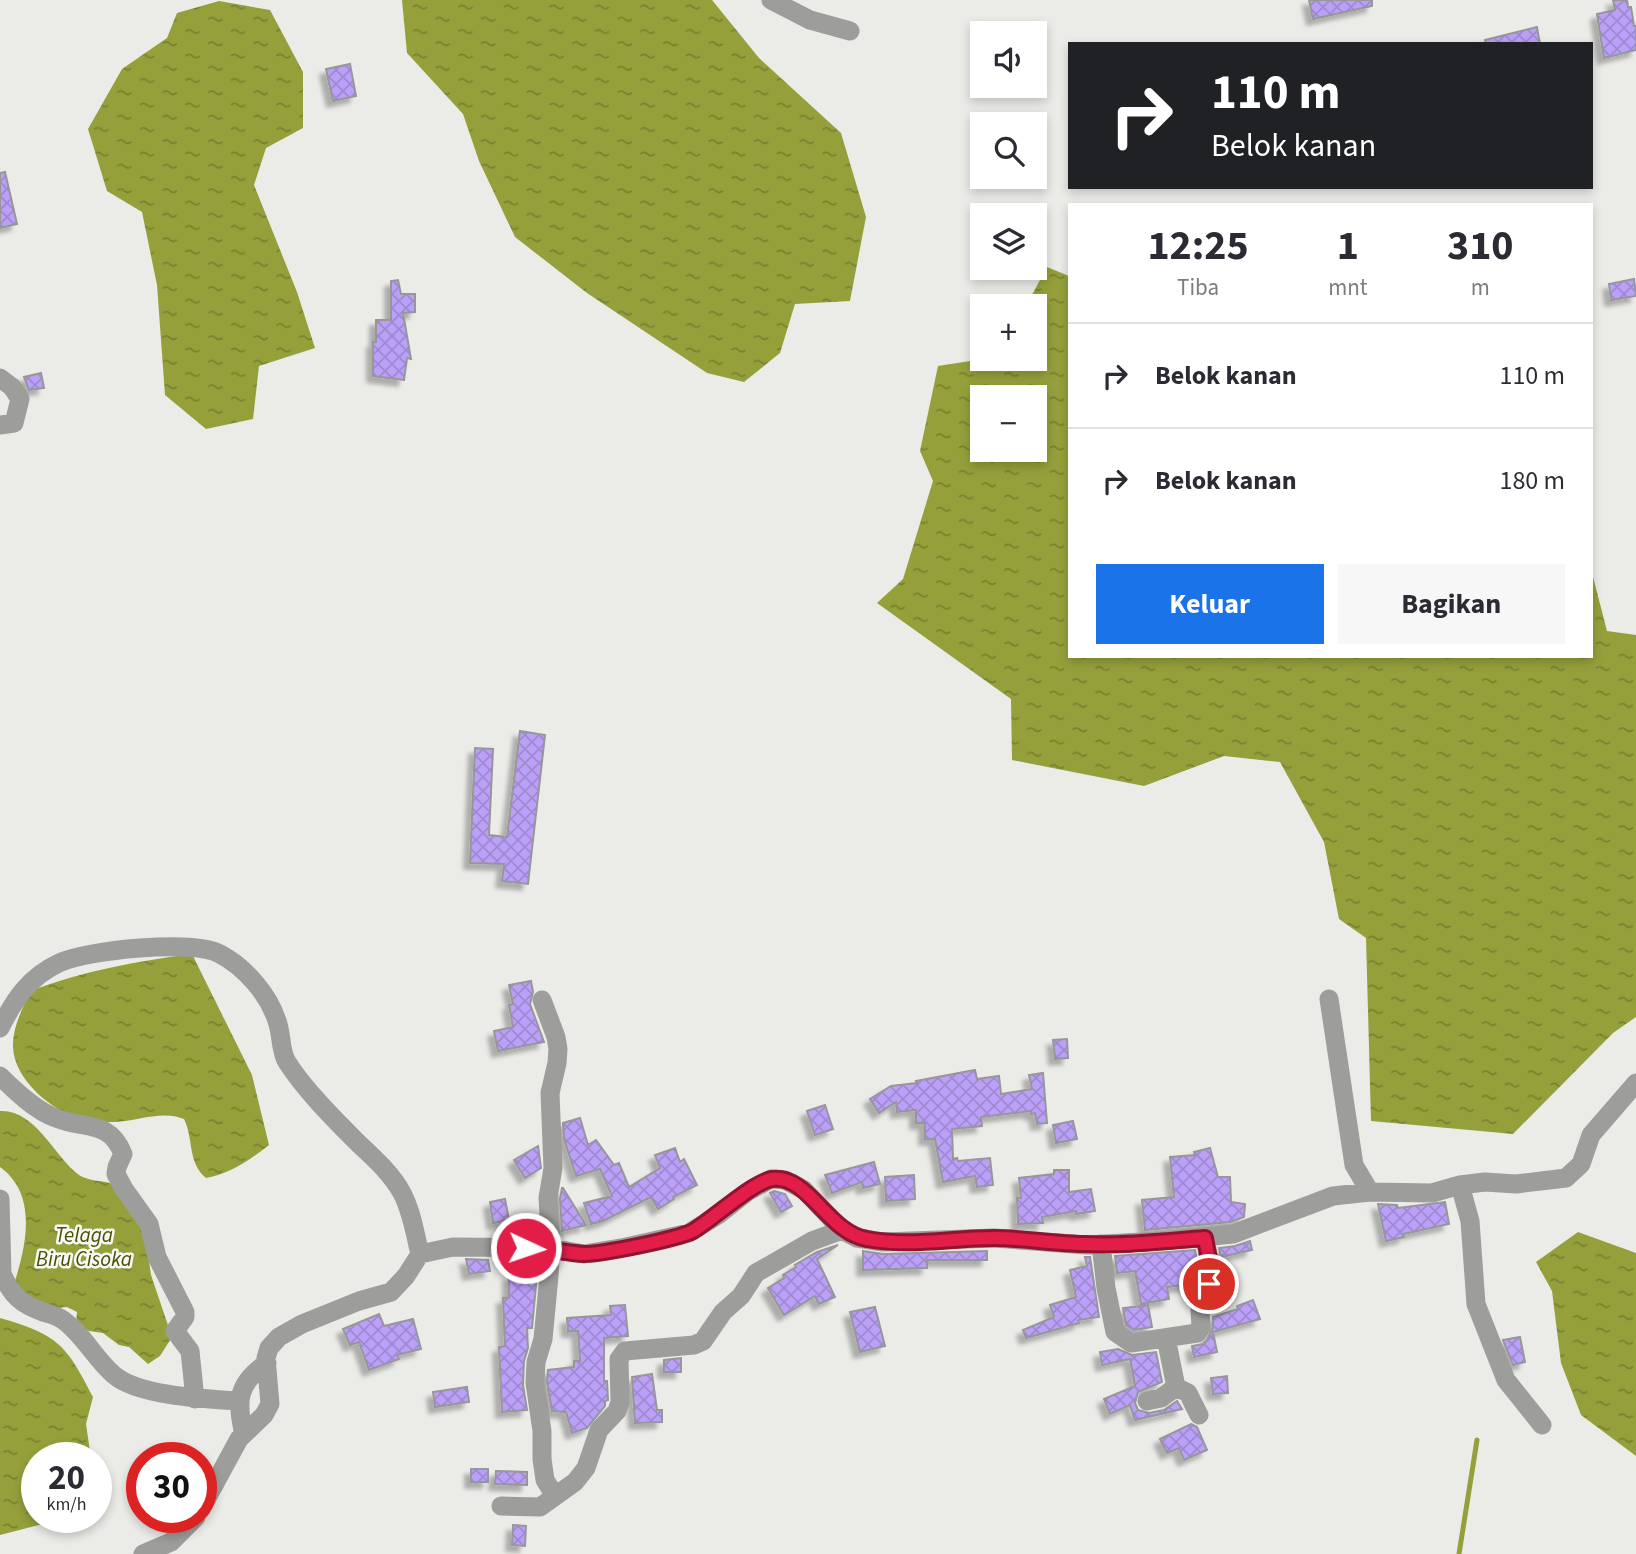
<!DOCTYPE html>
<html lang="id">
<head>
<meta charset="utf-8">
<style>
  body { margin:0; font-family:"Source Sans 3",sans-serif; background:#f7f7f7; color:#2b2b33; height:100vh; display:flex; flex-direction:column; font-size:26px; white-space:nowrap }
  * { box-sizing:border-box; margin:0 }
  p { font-size:23px; color:#7c7c81 }
  .icon { flex:none; width:38px; height:38px; fill:none; stroke:currentColor; stroke-width:2; stroke-linecap:round; stroke-linejoin:round }
  .map { position:relative; flex:1; overflow:hidden }
  .sheet { position:absolute; left:1068px; top:203px; width:525px; height:455px; display:flex; flex-direction:column; background:#fff; border-radius:0px; box-shadow:0 4px 10px #0003 }
  .sheet>* { flex:none }
  .top-card { position:absolute; left:1068px; top:42px; width:525px; height:147px; border-radius:0px; box-shadow:0 4px 10px #0003; background:#202124; color:#fff; overflow:hidden }
  .fabs { position:absolute; left:970px; top:21px; display:grid; gap:14px }
  .fabs a { display:grid; place-items:center; width:77px; height:77px; border-radius:0px; background:#fff; box-shadow:0 4px 10px #0003; font-size:35px }
  .speed { position:absolute; left:21px; top:1442px; display:flex; gap:14px; font-size:35px; font-weight:700; text-align:center }
  .speed>* { display:grid; place-content:center; width:91px; height:91px; border-radius:50%; background:#fff; box-shadow:0 4px 10px #0003; line-height:1 }
  .speed small { font-size:18px; font-weight:400 }
  .speed .limit { border:10px solid #d22; background:#fff; color:#111 }
  .pin { position:absolute; display:grid; place-items:center; width:60px; height:60px; color:#fff; margin:-30px; border:4px solid #fff; border-radius:50%; box-shadow:0 2px 7px #0007 }
  .me { position:absolute; width:77px; margin:-38px; rotate:93deg; stroke-linejoin:round; filter:drop-shadow(0 0 5px #0008) }
  .turn { display:flex; align-items:center; gap:24px; height:147px; padding:0 28px; font-size:32px }
  .turn .icon { width:91px; height:91px; stroke-width:2.5 }
  .turn b { display:block; font-size:49px; line-height:60px }
  .eta { display:flex; justify-content:space-evenly; align-items:center; height:119px; text-align:center }
  .eta b { font-size:42px; font-weight:700; line-height:49px }
  .primary-button { display:flex; gap:14px; margin-top:auto; padding:14px 28px }
  .primary-button a { flex:1; height:80px; border-radius:0px; background:#1a73e8; color:#fff; font-size:28px; font-weight:700; line-height:80px; text-align:center }
  .primary-button a+a { background:#f7f7f7; color:#2b2b33 }
  ul { padding:0; list-style:none }
  li { display:flex; align-items:center; gap:21px; height:105px; padding:0 28px; border-top:2px solid #e1e1e2 }
  li div { flex:1 }
  li b { display:block; font-size:26px }
  li em { font-style:normal }
  .map>svg:first-child { display:block }
  .water { fill:url(#water-ripples); fill-rule:evenodd }
  .lines { fill:none; stroke-linecap:round; stroke-linejoin:round }
  .stream { stroke:#95a03b; stroke-width:5 }
  .building { fill:url(#building-cross-hatch); stroke:#979699; stroke-width:2; filter:url(#shadow) }
  .minor { stroke:#9d9d9b; stroke-width:19 }
  .route-casing { stroke:#92132f; stroke-width:18 }
  .route { stroke:#e11d48; stroke-width:12 }
  .labels { text-anchor:middle; stroke-width:5; stroke-linejoin:round; paint-order:stroke }
  .water-label { font-size:21px; font-style:italic; fill:#4a5001; stroke:#f8f9f6 }
</style>
</head>
<body>
<div class="map">
<svg width="1636" height="1554" viewBox="0 0 1636 1554">
  <defs>
    <pattern id="water-ripples" width="26" height="14" patternUnits="userSpaceOnUse" patternTransform="scale(1.75)"><rect width="26" height="14" fill="#95a03b"/><path d="M2 4q2-2 4 0t4 0M15 11q2-2 4 0t4 0" fill="none" stroke="#788130"/></pattern>
    <pattern id="building-cross-hatch" width="8" height="8" patternUnits="userSpaceOnUse" patternTransform="scale(1.75)"><rect width="8" height="8" fill="#bba0f7"/><path d="M0 0l8 8M0 8l8-8" fill="none" stroke="#a089d3"/></pattern>
    <filter id="shadow"><feDropShadow dx="-6" dy="6" stdDeviation="2" flood-color="#0004"/></filter>
  </defs>
  <rect width="100%" height="100%" fill="#ebece8"/>
  <path class="water" d="M402 0H712L759 58 841 133 866 217 850 301 795 304 780 353 744 382 707 373 587 293 515 237 479 161 463 114 407 53Z
    M219 1 270 10 303 72V128L266 148 254 185 297 292 315 348 259 366 253 419 206 429 165 395 157 285 142 212 107 191 88 129 122 69 167 38 177 13Z
    M1047 267 1069 276V656H1591V569L1607 631 1636 635V1017L1613 1033 1513 1134 1371 1121 1366 938 1339 919 1324 842 1280 762 1224 756 1144 786 1012 760 1011 699 877 603 903 579 933 481 920 451 938 366 983 359H1034V306H1026ZM1034 397V450H982V397Z
    M192 954 252 1075 269 1145C250 1160 230 1174 206 1178 187 1162 194 1139 184 1119 163 1110 137 1121 115 1122 106 1122 92 1122 83 1120 53 1112 14 1080 13 1047 12 1028 23 1008 30 991 83 971 137 961 192 954Z
    M0 1111C35 1109 54 1156 79 1175 86 1180 101 1181 110 1183L149 1238 148 1254 151 1275 172 1337 160 1356 148 1364 129 1347 119 1345 103 1333 89 1331 76 1323 77 1312 67 1307 49 1309 26 1302 15 1281C27 1242 37 1194 0 1167Z
    M1578 1232 1636 1253V1456L1581 1415 1561 1363 1552 1291 1536 1262Z
    M0 1318C58 1335 66 1344 93 1397L86 1424 91 1458H37V1517H70L0 1535Z"/>
  <g class="lines">
    <path class="stream" d="M1459 1554 1477 1440"/>
  </g>
  <path class="building" d="M1309 0H1372V6L1313 19Z
    M1613 0H1627L1628 7H1631L1634 26H1636V50L1604 58 1597 14 1615 10Z
    M1537 27 1540 44H1486L1485 40Z
    M350 64 356 96 333 101 326 69Z
    M5 172 17 224 0 228V173Z
    M1634 279 1636 296 1611 300 1609 284Z
    M398 280 401 294H415V312L403 313 411 359 407 358 404 380 373 376V342H376V320H391V281Z
    M41 373 44 388 29 390 24 377Z
    M520 731 545 735 528 884 502 881 504 864 470 863 475 748 493 749 489 835 507 837Z
    M531 981 533 992 530 1004 544 1042 498 1051 494 1031 513 1027 509 1005 513 1004 509 985Z
    M1067 1039 1068 1058 1055 1059 1053 1040Z
    M975 1070 977 1079 999 1076 1001 1094 1032 1089 1029 1075 1043 1073 1047 1123 1037 1124 1035 1113 1031 1114V1111L981 1117 982 1126 952 1129 953 1159 957 1158 958 1161 990 1158 993 1185 977 1187 975 1176 943 1182 935 1139H925V1123H916V1110L897 1112 896 1102 879 1113 870 1099 891 1086 917 1083 916 1081Z
    M825 1105 833 1129 815 1135 807 1111Z
    M580 1118 588 1145 596 1140 614 1165 619 1163 629 1187 660 1168 655 1155 675 1148 680 1162 684 1159 697 1185 673 1197 674 1199 658 1209 651 1197 603 1221 591 1224 584 1203 612 1196 600 1169 576 1176 564 1139 563 1123Z
    M1073 1121 1077 1139 1056 1143 1053 1125Z
    M538 1146 541 1168 525 1178 514 1160Z
    M1210 1148 1218 1177H1230L1231 1202 1245 1204 1244 1217 1230 1222 1145 1230 1142 1200 1174 1197 1170 1157 1195 1155 1194 1152Z
    M874 1162 880 1184 863 1188 862 1182 832 1193 825 1175Z
    M1054 1170H1069V1192L1091 1189 1095 1211 1076 1214V1211L1042 1217 1043 1223 1018 1224 1017 1198H1021L1019 1178 1054 1174Z
    M914 1175 915 1199 886 1201 885 1177Z
    M562 1188H563L586 1225 562 1231 560 1199Z
    M774 1191 785 1194 792 1206 781 1212 770 1193Z
    M505 1199 509 1220 493 1223 490 1202Z
    M1445 1202 1449 1224 1403 1234 1404 1237 1386 1241 1378 1204 1397 1205 1398 1208Z
    M1250 1241 1252 1250 1221 1257 1219 1248 1235 1246Z
    M838 1245 817 1259 835 1297 819 1304 815 1296 784 1315 768 1288 784 1278 783 1275 796 1267 795 1265 817 1252Z
    M1195 1250 1198 1266 1196 1284 1167 1287 1169 1299 1141 1304 1135 1271 1117 1273 1115 1256Z
    M863 1251 883 1254 987 1251V1260H927V1268L863 1270Z
    M1085 1257H1090L1099 1317 1078 1320 1079 1323 1026 1338 1023 1330 1054 1317 1050 1305 1076 1297 1070 1270 1087 1266Z
    M466 1259 488 1260 490 1271 469 1274Z
    M519 1260H537L538 1264 532 1328H527L528 1348 524 1361 523 1385 527 1410 502 1412 499 1347 505 1346 503 1298H509V1276L521 1275Z
    M1253 1300 1260 1319 1213 1332 1217 1352 1194 1357 1192 1346 1203 1344 1207 1340 1213 1327V1317L1238 1309 1237 1306Z
    M625 1305 628 1336 604 1338V1381H607L608 1400 605 1401V1406L587 1428 572 1433 566 1412 552 1411 547 1382 548 1370 574 1367V1361H580L578 1331H568L567 1318 611 1315 610 1306Z
    M1148 1305 1152 1327 1134 1330 1126 1325 1123 1308Z
    M875 1307 885 1346 860 1352 850 1312Z
    M379 1314 384 1326 413 1319 421 1349 397 1355 399 1359 369 1370 359 1342 350 1345 343 1329Z
    M1520 1337 1525 1362 1513 1365 1503 1340Z
    M1118 1349 1132 1355 1156 1352 1162 1382 1138 1392 1135 1403 1138 1410 1149 1413 1164 1410 1177 1401 1182 1409 1135 1420 1130 1405 1110 1414 1104 1399 1135 1386 1130 1359 1102 1365 1100 1352Z
    M681 1358V1372H664V1360Z
    M652 1374 657 1410H662V1422L635 1423 632 1377Z
    M1227 1376 1228 1393 1213 1394 1211 1378Z
    M467 1387 469 1402 435 1407 433 1392Z
    M1191 1424 1197 1427 1207 1450 1184 1460 1179 1448 1167 1453 1160 1439Z
    M471 1469H488V1482H471Z
    M496 1471 527 1472V1485L495 1484Z
    M513 1525 526 1526 525 1546 512 1545Z"/>
  <g class="lines">
    <path class="minor" d="M771 0 810 20 850 31
      M0 378 12 387 20 399 14 423 0 425
      M1329 999 1354 1165 1370 1192
      M542 1000 556 1037 558 1049 557 1063 550 1093 553 1168 548 1198 551 1248 549 1276 543 1339 536 1362 535 1383 542 1431V1459L545 1480 555 1496
      M0 1028C14 1000 29 977 59 963 86 950 194 939 220 954 245 967 269 995 277 1021 282 1034 280 1051 287 1062 304 1089 334 1119 357 1142 373 1157 391 1173 402 1193 412 1212 415 1234 420 1254L406 1276 391 1292 359 1301 302 1324 279 1337 269 1348 266 1358 270 1404 264 1415 239 1439 201 1509
      M0 1076C15 1091 36 1111 56 1118 85 1130 109 1119 123 1154L117 1167 116 1174 124 1189 149 1224 157 1257 185 1312V1317L175 1331 190 1351 195 1399
      M1460 1185 1470 1221 1476 1304 1506 1380 1542 1425
      M0 1199 2 1274C12 1296 21 1304 43 1312 50 1314 58 1316 63 1320 84 1335 95 1359 114 1375 138 1396 207 1399 238 1401
      M1101 1244 1106 1288 1115 1332 1131 1343 1197 1333 1201 1327 1200 1311 1209 1284 1210 1265 1205 1238
      M420 1254 453 1247 551 1248 584 1254 626 1247 689 1233 718 1215 747 1192 771 1179 785 1180 804 1190 842 1230 857 1238 883 1242 994 1238 1086 1245 1161 1241 1233 1234 1333 1196 1370 1192 1432 1193 1460 1185 1485 1182 1516 1184 1566 1178 1581 1164 1591 1135 1636 1083
      M1176 1387 1188 1393 1199 1415
      M1147 1401 1161 1398 1176 1387 1166 1338
      M244 1434C236 1402 237 1383 267 1363
      M501 1506 540 1507 575 1482 586 1468 599 1430 617 1411 620 1402 619 1359 625 1351 694 1345 703 1341 723 1312 741 1296 756 1273 812 1241 842 1230
      M143 1554 171 1542 196 1517"/>
  </g>
  <g class="lines">
    <g class="route-casing">
      <path id="route" d="M526 1248C546 1248 566 1253 584 1254 603 1254 677 1239 693 1231 713 1219 753 1182 772 1179 808 1174 828 1233 867 1239 908 1247 952 1238 994 1238 1024 1238 1054 1244 1084 1244 1124 1246 1165 1241 1205 1238L1210 1265 1209 1284"/>
    </g>
    <use href="#route" class="route"/>
  </g>
  <g class="labels">
    <g class="water-label">
      <text x="84" y="1242">Telaga<tspan x="84" dy="24">Biru Cisoka</tspan></text>
    </g>
  </g>
</svg>
<div class="fabs">
<a><svg class="icon" aria-label="sound" viewBox="0 0 24 24"><path d="M4 9h4l5-4v14l-5-4H4zM17 9q2 3 0 6"/></svg></a>
<a><svg class="icon" aria-label="search" viewBox="0 0 24 24"><circle cx="10" cy="10" r="6"/><path d="M15 15l6 6"/></svg></a>
<a><svg class="icon" aria-label="layers" viewBox="0 0 24 24"><path d="M12 4l9 5-9 5-9-5zM3 14l9 5 9-5"/></svg></a>
<a>+</a>
<a>−</a>
</div>
<div class="speed"><div>20<small>km/h</small></div><div class="limit">30</div></div>
<div class="pin" style="left:1209px;top:1284px;background:#d93025"><svg class="icon" aria-label="arrive" viewBox="0 0 24 24"><path d="M6 21V4h12l-3 4 3 4H6"/></svg></div>
<svg class="me" style="left:526px;top:1248px" viewBox="-20 -20 40 40"><circle r="17" fill="#e11d48" stroke="#fff" stroke-width="3"/><path d="M0-11L8 9 0 5-8 9z" fill="#fff"/></svg>
<div class="top-card">
<div class="turn"><svg class="icon" aria-label="right" viewBox="0 0 24 24"><path d="M7 20v-9h11M14 6l5 5-5 5"/></svg><div><b>110 m</b>Belok kanan</div></div>
</div>
<section class="sheet">
<div class="eta">
<div><b>12:25</b><p>Tiba</p></div>
<div><b>1</b><p>mnt</p></div>
<div><b>310</b><p>m</p></div>
</div>
<ul>
<li><svg class="icon" aria-label="right" viewBox="0 0 24 24"><path d="M7 20v-9h11M14 6l5 5-5 5"/></svg><div><b>Belok kanan</b></div><em>110 m</em></li>
<li><svg class="icon" aria-label="right" viewBox="0 0 24 24"><path d="M7 20v-9h11M14 6l5 5-5 5"/></svg><div><b>Belok kanan</b></div><em>180 m</em></li>
</ul>
<div class="primary-button"><a>Keluar</a><a>Bagikan</a></div>
</section>
</div>
</body>
</html>
